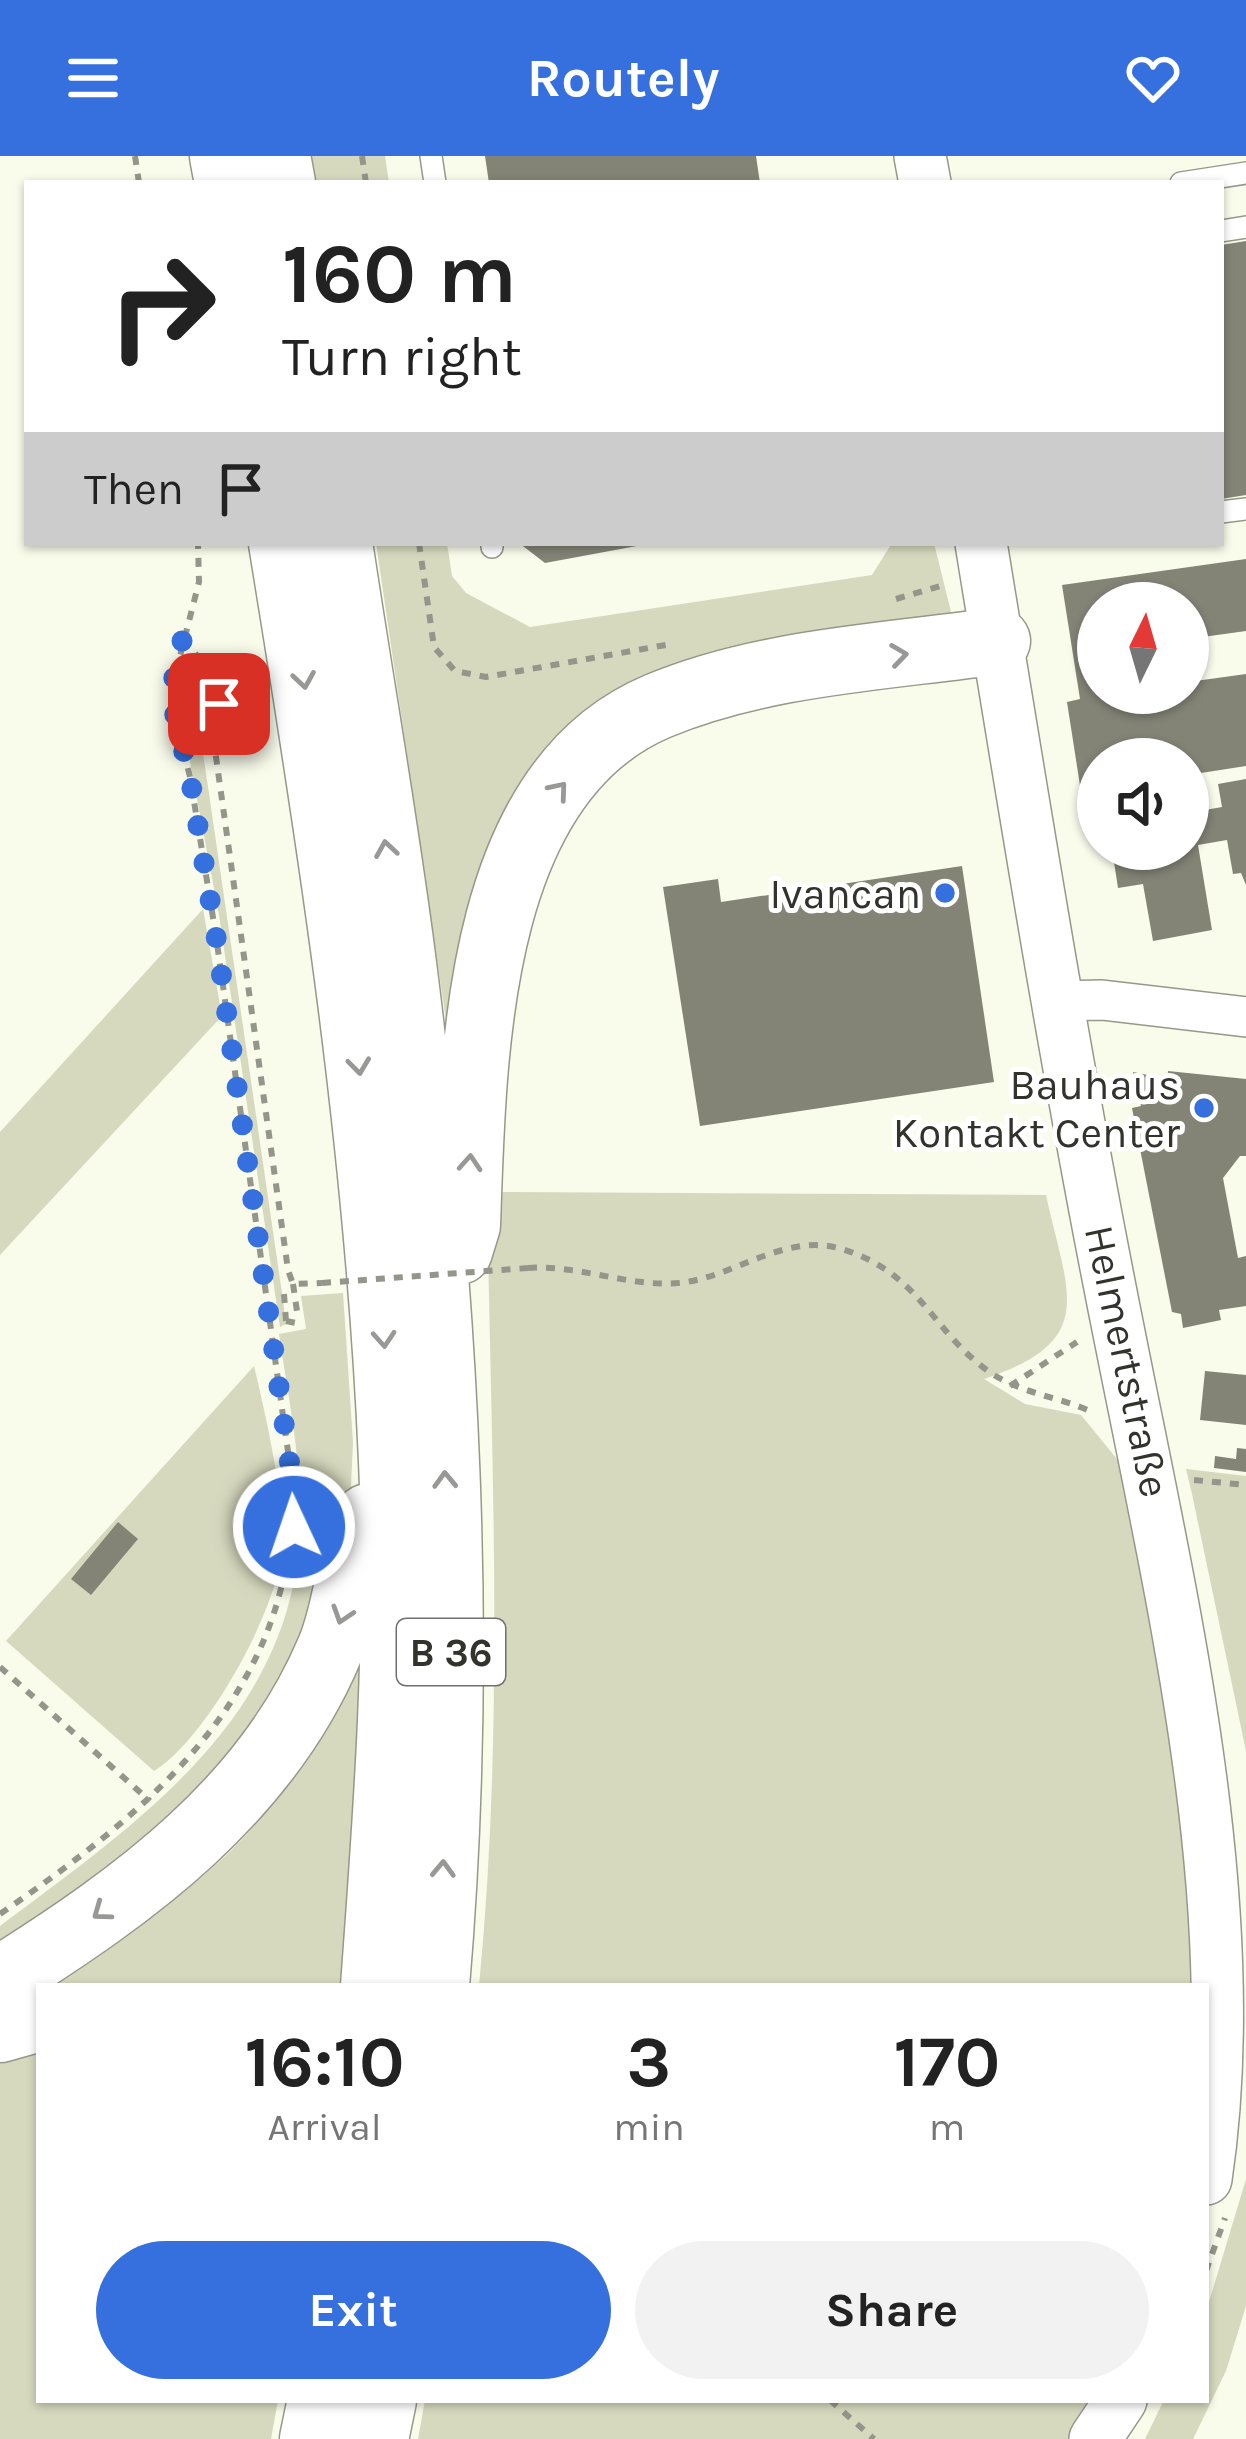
<!DOCTYPE html>
<html lang="en">
<head>
<meta charset="utf-8">
<style>
  body { margin:0; font-family:Karla,sans-serif; background:#f2f2f2; color:#222; height:100vh; display:flex; flex-direction:column; font-size:45px; white-space:nowrap }
  * { box-sizing:border-box; margin:0 }
  p { font-size:39px; color:#767676 }
  .icon { flex:none; width:66px; height:66px; fill:none; stroke:currentColor; stroke-width:2; stroke-linecap:round; stroke-linejoin:round }
  .map { position:relative; flex:1; overflow:hidden }
  .details { position:absolute; left:36px; top:1827px; width:1173px; height:420px; display:flex; flex-direction:column; background:#fff; border-radius:0px; box-shadow:0 3px 9px #0004 }
  .details>* { flex:none }
  .top-card { position:absolute; left:24px; top:24px; width:1200px; height:366px; border-radius:0px; box-shadow:0 3px 9px #0004; background:#fff; color:#222; overflow:hidden }
  .needle { width:78px; rotate:5deg }
  .controls { position:absolute; left:1077px; top:426px; display:grid; gap:24px }
  .controls a { display:grid; place-items:center; width:132px; height:132px; border-radius:50%; background:#fff; box-shadow:0 3px 9px #0004; font-size:60px }
  .pin { position:absolute; display:grid; place-items:center; width:102px; height:102px; color:#fff; margin:-51px; border-radius:24px; box-shadow:0 6px 18px #0006 }
  .me { position:absolute; width:132px; margin:-66px; rotate:357deg; stroke-linejoin:round; filter:drop-shadow(0 0 9px #0008) }
  .turn { display:flex; align-items:center; gap:42px; height:252px; padding:0 60px; font-size:54px }
  .turn .icon { width:156px; height:156px; stroke-width:2.5 }
  .turn b { display:block; font-size:84px; line-height:102px }
  .then { display:flex; align-items:center; height:114px; padding:0 60px; background:#0003; gap:24px; font-size:45px }
  .eta { display:flex; justify-content:space-evenly; align-items:center; height:204px; text-align:center }
  .eta b { font-size:72px; font-weight:700; line-height:84px }
  .primary-button { display:flex; gap:24px; margin-top:auto; padding:24px 60px }
  .primary-button a { flex:1; height:138px; border-radius:72px; background:#3670df; color:#fff; font-size:48px; font-weight:700; line-height:138px; text-align:center }
  .primary-button a+a { background:#f2f2f2; color:#222 }
  header { display:flex; justify-content:space-between; align-items:center; height:156px; padding:0 60px; background:#3670df; color:#fff; font-size:54px; font-weight:700 }
  .map>svg:first-child { display:block }
  .green { fill:#d6d9be }
  .building { fill:#838476 }
  .lines { fill:none; stroke-linecap:round; stroke-linejoin:round }
  .service-casing { stroke:#969889; stroke-width:24 }
  .minor-casing { stroke:#969889; stroke-width:42 }
  .tertiary-casing { stroke:#969889; stroke-width:54 }
  .trunk-casing { stroke:#969889; stroke-width:69 }
  .path { stroke:#95968b; stroke-width:6; stroke-dasharray:9 9; stroke-linecap:butt }
  .service { stroke:#fff; stroke-width:21 }
  .minor { stroke:#fff; stroke-width:39 }
  .tertiary { stroke:#fff; stroke-width:51 }
  .trunk { stroke:#fff; stroke-width:66 }
  .path-bridge { stroke:#95968b; stroke-width:6; stroke-dasharray:9 9; stroke-linecap:butt }
  .tree { fill:#8e9070 }
  .oneway { stroke:#989996 }
  .route { stroke:#3670df; stroke-width:21; stroke-dasharray:0 37.8 }
  .poi-dot { fill:#3670df; stroke:#fff; stroke-width:4.5 }
  .labels { text-anchor:middle; stroke-width:10; stroke-linejoin:round; paint-order:stroke }
  .shield { fill:#fff; stroke:#70706c; stroke-width:3 }
  .shield-label { font-size:39px; font-weight:bold; fill:#32332d }
  .poi-label { font-size:42px; fill:#32332d; stroke:#fff; text-anchor:end }
  .street-label { font-size:42px; fill:#32332d; stroke:#fff }
</style>
</head>
<body>
<header><svg class="icon" aria-label="menu" viewBox="0 0 24 24"><path d="M4 6h16M4 12h16M4 18h16"/></svg>Routely<svg class="icon" aria-label="heart" viewBox="0 0 24 24"><path d="M12 20l-8-8c-3-5 5-10 8-4 3-6 11-1 8 4z"/></svg></header>
<div class="map">
<svg width="1246" height="2283" viewBox="0 0 1246 2283">
  <rect width="100%" height="100%" fill="#f9fbeb"/>
  <path class="green" d="M310 0H385L389 27H315Z
    M376 387H447L452 420 466 437 530 471 872 419 892 387H934L952 460 628 541 450 892Z
    M188 517 204 524 212 543 202 590 282 1137 286 1168 280 1171 219 759 177 537Z
    M203 753 222 860 0 1099V976Z
    M487 1036 1046 1039C1067 1137 1100 1185 984 1223L1025 1248 1081 1259 1121 1308 1175 1553 1206 1830H479C505 1565 491 1301 487 1036Z
    M343 1137 353 1286 349 1374 254 1596 0 1806V1770C137 1667 296 1561 300 1368 302 1304 288 1241 279 1178L306 1173 301 1140Z
    M254 1210C266 1260 285 1343 282 1394 277 1456 206 1583 154 1615L6 1485Z
    M1186 1313 1246 1320V1595L1192 1338Z
    M363 1475 350 1830H46C132 1774 234 1713 289 1623 317 1576 339 1524 363 1475Z
    M39 1878V2244H278L271 2283H0V1889Z
    M1246 2023V2150L1226 2215 1193 2283H1145L1164 2244H1206V2156Z
    M425 2244H1095L1071 2283H418Z"/>
  <path class="building" d="M485 0H756L760 27H489Z
    M1246 85V339L1221 343V89Z
    M519 387H653L545 407Z
    M1246 403V475L1188 483V447H1098V537H1188V526L1246 518V610L1188 619V603H1098V633L1081 636 1067 546 1080 543 1062 429Z
    M1246 623V729L1241 717 1233 718 1227 684 1198 689 1212 774 1153 785 1143 728 1118 732 1112 693H1188V657L1222 651 1218 628Z
    M962 710 994 926 700 970 663 731 718 723 721 746Z
    M1168 915 1246 923V1000H1240L1223 1022 1238 1102 1246 1100V1150L1219 1154 1221 1164 1183 1172 1181 1158 1172 1156 1132 952 1141 950 1133 916 1167 923Z
    M1205 1215 1246 1219V1269L1200 1264Z
    M1237 1292 1246 1293V1316L1214 1312 1215 1300 1236 1303Z
    M118 1366 138 1383 91 1439 71 1423Z"/>
  <g class="lines">
    <g class="service-casing">
      <path id="service" d="M431 0 435 27
        M1181 27 1246 17
        M1221 75 1246 71
        M1221 356 1246 353
        M492 387V391"/>
    </g>
    <g class="minor-casing">
      <path id="minor" d="M1056 845 1102 844 1246 861"/>
    </g>
    <g class="tertiary-casing">
      <path id="tertiary" d="M920 0 925 27
        M981 387C1025 656 1068 925 1122 1192 1174 1454 1246 1757 1206 2023
        M1095 2283 1121 2244"/>
    </g>
    <g class="trunk-casing">
      <path id="trunk" d="M223 0 228 27
        M277 0 282 27
        M282 387C332 691 379 996 392 1305 400 1479 387 1657 374 1830
        M339 387C360 527 385 667 403 808 446 1146 465 1490 436 1830
        M459 1095 467 1069C473 903 474 627 658 550 763 506 885 501 997 485
        M0 1824C134 1740 267 1644 330 1493 348 1451 348 1401 368 1361
        M0 1873 39 1862
        M313 2283 321 2244
        M375 2283 383 2244"/>
    </g>
    <path class="path" d="M135 0 139 27
      M362 0 366 27
      M419 387 434 491 455 515 486 521 671 488
      M896 443 947 428
      M182 485C221 516 219 548 215 594L288 1114 293 1128 322 1127
      M528 1112C583 1108 639 1136 692 1125 742 1115 789 1077 842 1093 920 1117 931 1174 988 1215 1019 1237 1056 1240 1090 1255
      M293 1128 298 1162
      M284 1138 286 1165
      M1010 1230 1077 1186
      M1194 1324 1246 1329
      M0 1511 150 1645
      M0 1758C157 1650 299 1532 292 1324L216 780 190 621 170 539 199 426 198 387
      M1206 2115 1225 2062
      M830 2244 874 2283"/>
    <use href="#service" class="service"/>
    <use href="#minor" class="minor"/>
    <use href="#tertiary" class="tertiary"/>
    <use href="#trunk" class="trunk"/>
    <path class="path-bridge" d="M322 1127 528 1112
      M286 1165 296 1167 298 1162"/>
  </g>
  <circle class="tree" cx="191" cy="542" r="14"/>
  <defs><path id="oneway-chevron" d="M-2-3.5L2.5 0L-2 3.5" fill="none" stroke-width="1.6" stroke-linecap="round" stroke-linejoin="round" transform="scale(3)"/></defs>
  <g class="oneway">
    <use href="#oneway-chevron" transform="translate(899 499) rotate(-8)"/>
    <use href="#oneway-chevron" transform="translate(304 524) rotate(81)"/>
    <use href="#oneway-chevron" transform="translate(559 634) rotate(-50)"/>
    <use href="#oneway-chevron" transform="translate(386 693) rotate(-99)"/>
    <use href="#oneway-chevron" transform="translate(359 910) rotate(83)"/>
    <use href="#oneway-chevron" transform="translate(470 1007) rotate(-86)"/>
    <use href="#oneway-chevron" transform="translate(384 1183) rotate(86)"/>
    <use href="#oneway-chevron" transform="translate(445 1324) rotate(-92)"/>
    <use href="#oneway-chevron" transform="translate(342 1459) rotate(108)"/>
    <use href="#oneway-chevron" transform="translate(443 1713) rotate(-88)"/>
    <use href="#oneway-chevron" transform="translate(101 1756) rotate(144)"/>
  </g>
  <g class="lines">
    <path class="route" d="M219 548 214 521 182 485 170 539 190 621 216 780 292 1324 294 1371"/>
  </g>
  <g class="poi-dot">
    <circle cx="945" cy="737" r="12"/>
    <circle cx="1204" cy="952" r="12"/>
  </g>
  <g class="labels">
    <rect class="shield" x="397" y="1463" width="108" height="66" rx="9"/>
    <g class="shield-label">
      <text x="451" y="1510">B 36</text>
    </g>
    <g class="poi-label">
      <text x="921" y="752">Ivancan</text>
      <text x="1180" y="943">Bauhaus<tspan x="1180" dy="48">Kontakt Center</tspan></text>
    </g>
    <g class="street-label">
      <text transform="translate(1128 1205) rotate(78)" y="15">Helmertstraße</text>
    </g>
  </g>
</svg>
<div class="controls">
<a><svg class="needle" viewBox="-14 -14 28 28"><path d="M0-13l5 13h-10z" fill="#e53935"/><path d="M0 13l5-13h-10z" fill="#767676"/></svg></a>
<a><svg class="icon" aria-label="sound" viewBox="0 0 24 24"><path d="M4 9h4l5-4v14l-5-4H4zM17 9q2 3 0 6"/></svg></a>
</div>
<div class="pin" style="left:219px;top:548px;background:#d93025"><svg class="icon" aria-label="arrive" viewBox="0 0 24 24"><path d="M6 21V4h12l-3 4 3 4H6"/></svg></div>
<svg class="me" style="left:294px;top:1371px" viewBox="-20 -20 40 40"><circle r="17" fill="#3670df" stroke="#fff" stroke-width="3"/><path d="M0-11L8 9 0 5-8 9z" fill="#fff"/></svg>
<div class="top-card">
<div class="turn"><svg class="icon" aria-label="right" viewBox="0 0 24 24"><path d="M7 20v-9h11M14 6l5 5-5 5"/></svg><div><b>160 m</b>Turn right</div></div>
<div class="then">Then<svg class="icon" aria-label="arrive" viewBox="0 0 24 24"><path d="M6 21V4h12l-3 4 3 4H6"/></svg></div>
</div>
<section class="details">
<div class="eta">
<div><b>16:10</b><p>Arrival</p></div>
<div><b>3</b><p>min</p></div>
<div><b>170</b><p>m</p></div>
</div>
<div class="primary-button"><a>Exit</a><a>Share</a></div>
</section>
</div>
</body>
</html>
